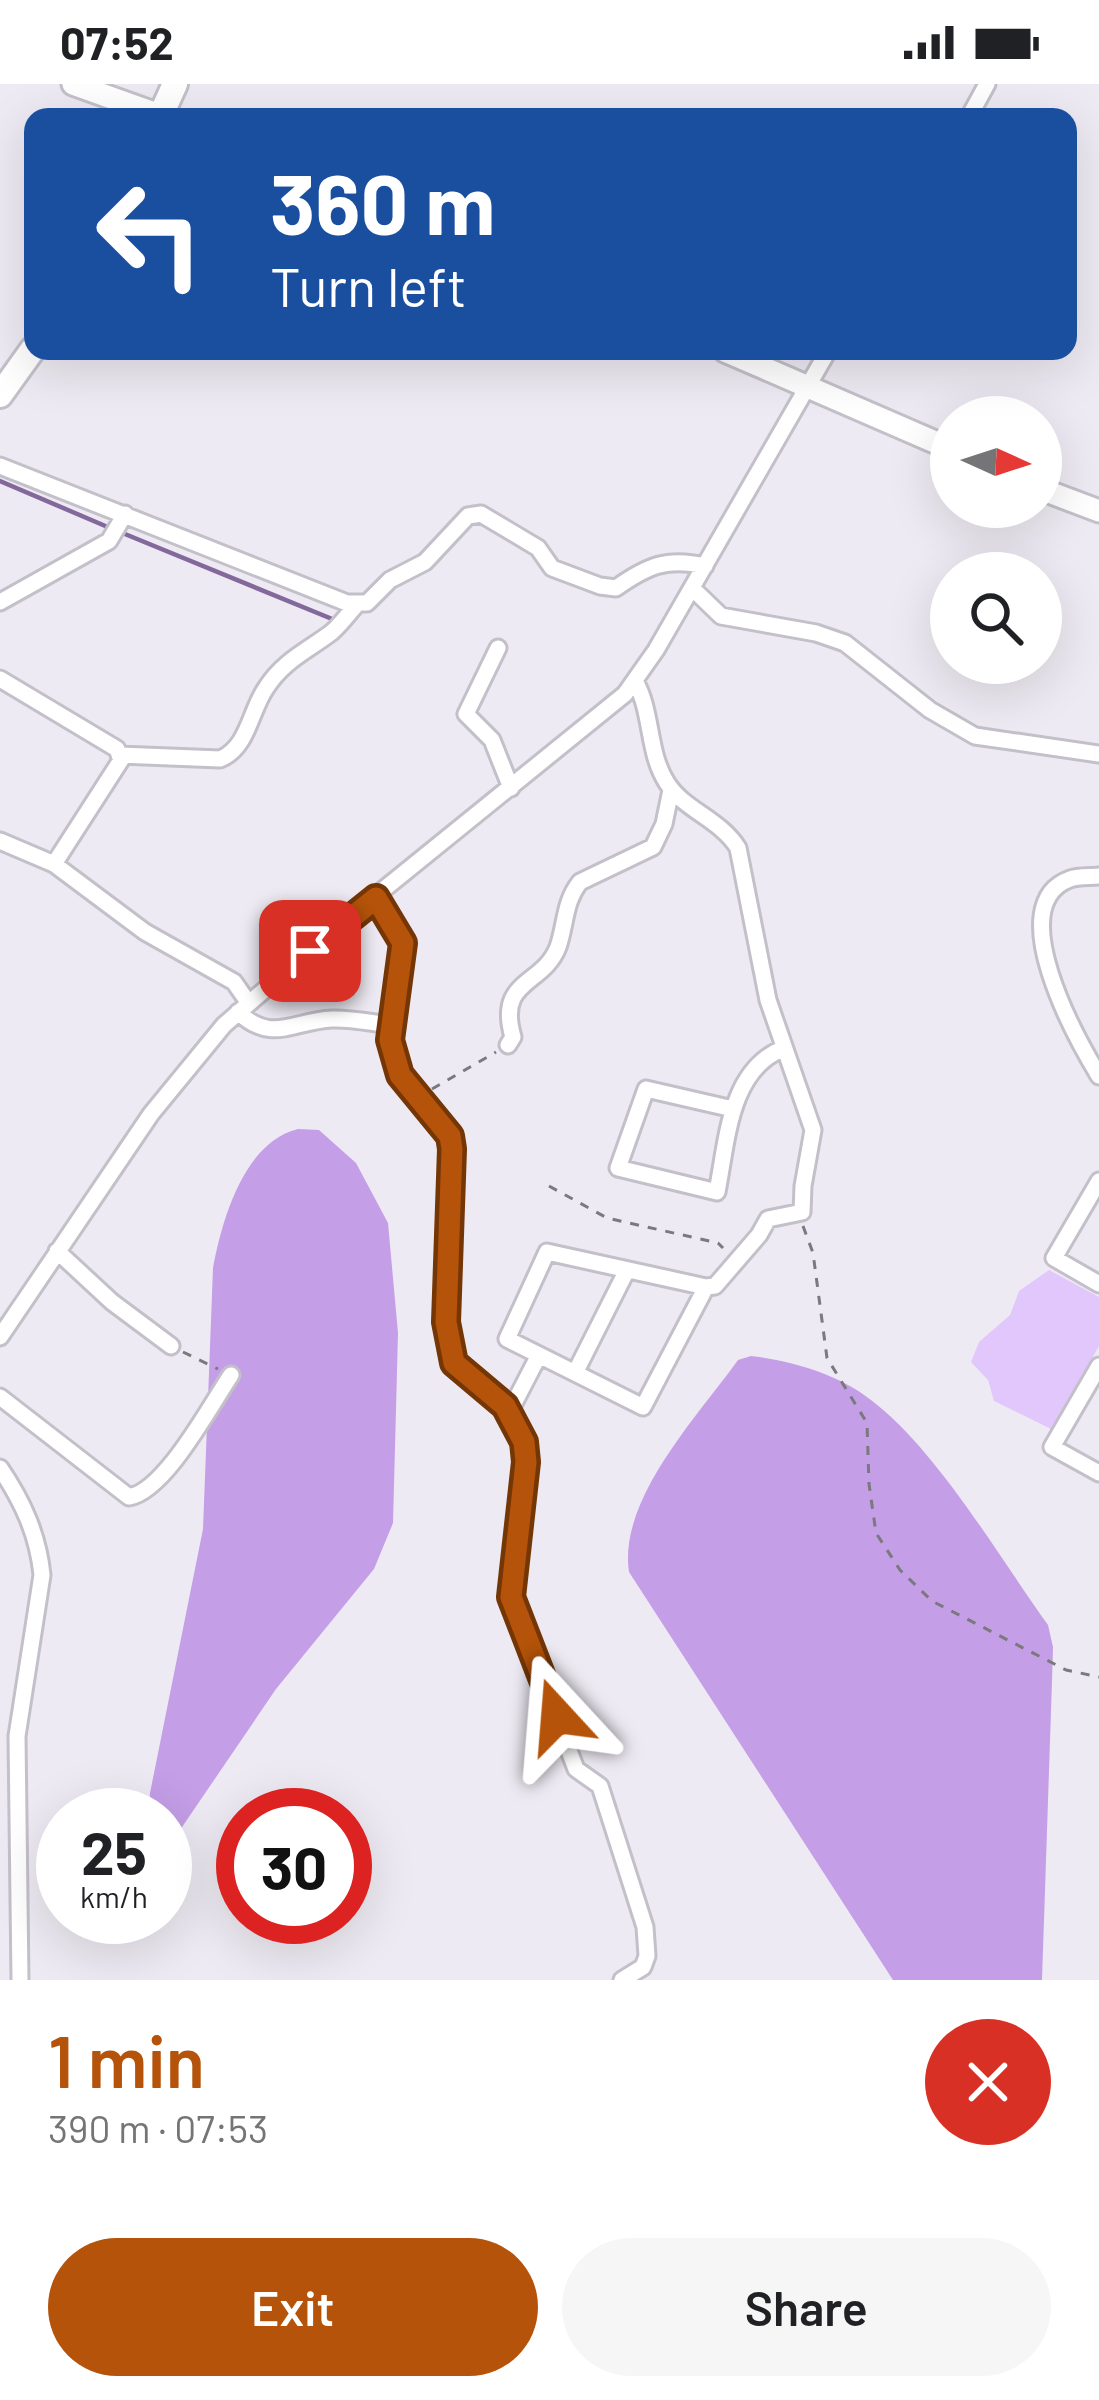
<!DOCTYPE html>
<html lang="en">
<head>
<meta charset="utf-8">
<style>
  body { margin:0; font-family:Barlow,sans-serif; background:#f6f6f6; color:#202124; height:100vh; display:flex; flex-direction:column; font-size:45px; white-space:nowrap }
  * { box-sizing:border-box; margin:0 }
  p { font-size:39px; color:#757577 }
  .icon { flex:none; width:66px; height:66px; fill:none; stroke:currentColor; stroke-width:2; stroke-linecap:round; stroke-linejoin:round }
  .map { position:relative; height:1896px; overflow:hidden }
  .panel { display:flex; flex-direction:column; background:#fff; flex:1 }
  .panel>* { flex:none }
  .banner { position:absolute; left:24px; top:24px; width:1053px; height:252px; border-radius:24px; box-shadow:0 12px 48px #0002; background:#1a4fa0; color:#fff; overflow:hidden }
  .needle { width:78px; rotate:93deg }
  .controls { position:absolute; left:930px; top:312px; display:grid; gap:24px }
  .controls a { display:grid; place-items:center; width:132px; height:132px; border-radius:50%; background:#fff; box-shadow:0 12px 48px #0002; font-size:60px }
  .speed { position:absolute; left:36px; top:1704px; display:flex; gap:24px; font-size:60px; font-weight:700; text-align:center }
  .speed>* { display:grid; place-content:center; width:156px; height:156px; border-radius:50%; background:#fff; box-shadow:0 12px 48px #0002; line-height:1 }
  .speed small { font-size:30px; font-weight:400 }
  .speed .limit { border:18px solid #d22; background:#fff; color:#111 }
  .pin { position:absolute; display:grid; place-items:center; width:102px; height:102px; color:#fff; margin:-51px; border-radius:24px; box-shadow:0 6px 18px #0006 }
  .me { position:absolute; width:132px; margin:-66px; rotate:341deg; stroke-linejoin:round; filter:drop-shadow(0 0 9px #0008) }
  .turn { display:flex; align-items:center; gap:42px; height:252px; padding:0 48px; font-size:54px }
  .turn .icon { width:156px; height:156px; stroke-width:2.5 }
  .turn b { display:block; font-size:84px; line-height:102px }
  .round { display:grid; place-items:center; flex:none; width:126px; height:126px; border-radius:63px; background:#f6f6f6 }
  .overview { display:flex; align-items:center; justify-content:space-between; height:204px; padding:0 48px }
  h1 { font-size:72px; font-weight:600; line-height:90px; color:#b45309 }
  .cta { display:flex; gap:24px; margin-top:auto; padding:24px 48px }
  .cta a { flex:1; height:138px; border-radius:72px; background:#b45309; color:#fff; font-size:48px; font-weight:600; line-height:138px; text-align:center }
  .cta a+a { background:#f6f6f6; color:#202124 }
  .status { display:flex; justify-content:space-between; align-items:center; height:84px; padding:0 60px; background:#fff; direction:ltr }
  .status svg { height:33px; fill:currentColor }
  .map>svg:first-child { display:block }
  .green { fill:#e2c7fc }
  .forest { fill:#c49ee7 }
  .lines { fill:none; stroke-linecap:round; stroke-linejoin:round }
  .stream { stroke:#83689c; stroke-width:4.5 }
  .street-casing { stroke:#c4c0c9; stroke-width:21 }
  .secondary-casing { stroke:#c4c0c9; stroke-width:27 }
  .primary-casing { stroke:#c4c0c9; stroke-width:30 }
  .path { stroke:#7b787e; stroke-width:3; stroke-dasharray:9 9; stroke-linecap:butt }
  .street { stroke:#fff; stroke-width:15 }
  .secondary { stroke:#fff; stroke-width:21 }
  .primary { stroke:#fff; stroke-width:24 }
  .route-casing { stroke:#753606; stroke-width:30 }
  .route { stroke:#b45309; stroke-width:21 }
</style>
</head>
<body>
<div class="status"><b>07:52</b><svg viewBox="0 0 49 12"><path d="M0 12V9h3v3zM5 12V6h3v6zM10 12V3h3v9zM15 12V0h3v12zM26 1h20v11H26zM47 4h2v5h-2z"/></svg></div>
<div class="map">
<svg width="1099" height="1896" viewBox="0 0 1099 1896">
  <rect width="100%" height="100%" fill="#eeeaf3"/>
  <path class="green" d="M1049 1186 1099 1213V1262L1053 1346 994 1317 988 1296 971 1278 979 1258 1010 1231 1019 1207Z"/>
  <path class="forest" d="M298 1045 319 1046 356 1079 388 1139 398 1249 393 1439 374 1485 276 1605 178 1749H165V1731H149L150 1709 203 1445 213 1184C222 1136 244 1058 298 1045Z
    M751 1272C792 1277 838 1290 871 1316 937 1366 999 1473 1048 1541L1053 1563 1052 1597 1042 1896H893L629 1488C618 1416 697 1333 738 1276Z"/>
  <g class="lines">
    <path class="stream" d="M0 397 110 444
      M120 448 337 537"/>
    <g class="street-casing">
      <path id="street" d="M969 33 987 0
        M0 382 347 519H367L390 496 425 478 468 432 481 430 538 464 552 484 600 502 616 504C647 482 667 473 705 482
        M692 504 721 532 816 549 845 559 930 626 975 652 1099 670
        M0 518 109 457 125 430
        M498 564 466 630 492 656 511 704
        M0 595 117 665 121 676 54 780
        M635 597C653 629 647 668 667 699 684 726 720 735 738 764L768 916 813 1046 803 1102 802 1128 768 1135 759 1151 715 1202 706 1203
        M119 671 220 675C248 664 250 627 266 604 283 577 307 567 332 548 341 540 349 529 358 519
        M0 757 54 780 145 848 234 898 248 918
        M1099 792C1090 793 1078 792 1070 795 1001 820 1076 954 1099 992
        M376 814 403 859 391 968 401 990 450 1052 452 1065 446 1238 454 1279 505 1322 524 1358 527 1378 510 1513 576 1685 600 1702 645 1843 647 1872 643 1883 622 1896
        M238 928C272 960 292 937 332 935 351 934 372 939 392 941
        M508 961 513 953C496 895 543 902 558 863 566 840 564 818 580 798L653 763 664 740 671 706
        M733 1025 646 1005 618 1084 717 1108C727 1058 729 987 782 965
        M1099 1097 1054 1174 1099 1200
        M57 1167 112 1218 171 1262
        M547 1168 706 1203 643 1323 507 1255Z
        M0 1253 151 1030 224 941 336 844 625 610 656 566 828 267
        M1099 1282 1052 1363 1099 1389
        M575 1289 627 1186
        M0 1313 129 1413C165 1407 210 1322 231 1291
        M509 1329 539 1271
        M0 1384C23 1418 38 1451 42 1491L17 1652 20 1896"/>
    </g>
    <g class="secondary-casing">
      <path id="secondary" d="M73 0 165 33
        M725 267 951 365
        M1041 405 1099 427"/>
    </g>
    <g class="primary-casing">
      <path id="primary" d="M160 33 175 0
        M0 311 33 265"/>
    </g>
    <path class="path" d="M432 1005 496 968
      M549 1102 607 1134 718 1159 723 1164
      M803 1142 813 1169 827 1274 867 1339 869 1400 876 1449 900 1486 932 1517 1066 1586 1099 1593
      M183 1268 218 1285"/>
    <use href="#street" class="street"/>
    <use href="#secondary" class="secondary"/>
    <use href="#primary" class="primary"/>
  </g>
  <g class="lines">
    <g class="route-casing">
      <path id="route" d="M310 867 376 814 403 859 390 956 400 991 450 1052 452 1065 446 1238 454 1279 505 1322 524 1358 526 1378 511 1513 557 1632"/>
    </g>
    <use href="#route" class="route"/>
  </g>
</svg>
<div class="controls">
<a><svg class="needle" viewBox="-14 -14 28 28"><path d="M0-13l5 13h-10z" fill="#e53935"/><path d="M0 13l5-13h-10z" fill="#757577"/></svg></a>
<a><svg class="icon" aria-label="search" viewBox="0 0 24 24"><circle cx="10" cy="10" r="6"/><path d="M15 15l6 6"/></svg></a>
</div>
<div class="speed"><div>25<small>km/h</small></div><div class="limit">30</div></div>
<div class="pin" style="left:310px;top:867px;background:#d93025"><svg class="icon" aria-label="arrive" viewBox="0 0 24 24"><path d="M6 21V4h12l-3 4 3 4H6"/></svg></div>
<svg class="me" style="left:557px;top:1632px" viewBox="-20 -20 40 40"><path d="M0-17L14 15 0 8-14 15z" fill="#b45309" stroke="#fff" stroke-width="4"/></svg>
<div class="banner">
<div class="turn"><svg class="icon" aria-label="left" viewBox="0 0 24 24"><path d="M17 20v-9H6M10 6l-5 5 5 5"/></svg><div><b>360 m</b>Turn left</div></div>
</div>
</div>
<section class="panel">
<div class="overview"><div><h1>1 min</h1><p>390 m · 07:53</p></div><a class="round" style="background:#d93025;color:#fff"><svg class="icon" aria-label="close" viewBox="0 0 24 24"><path d="M6 6l12 12M18 6L6 18"/></svg></a></div>
<div class="cta"><a>Exit</a><a>Share</a></div>
</section>
</body>
</html>
